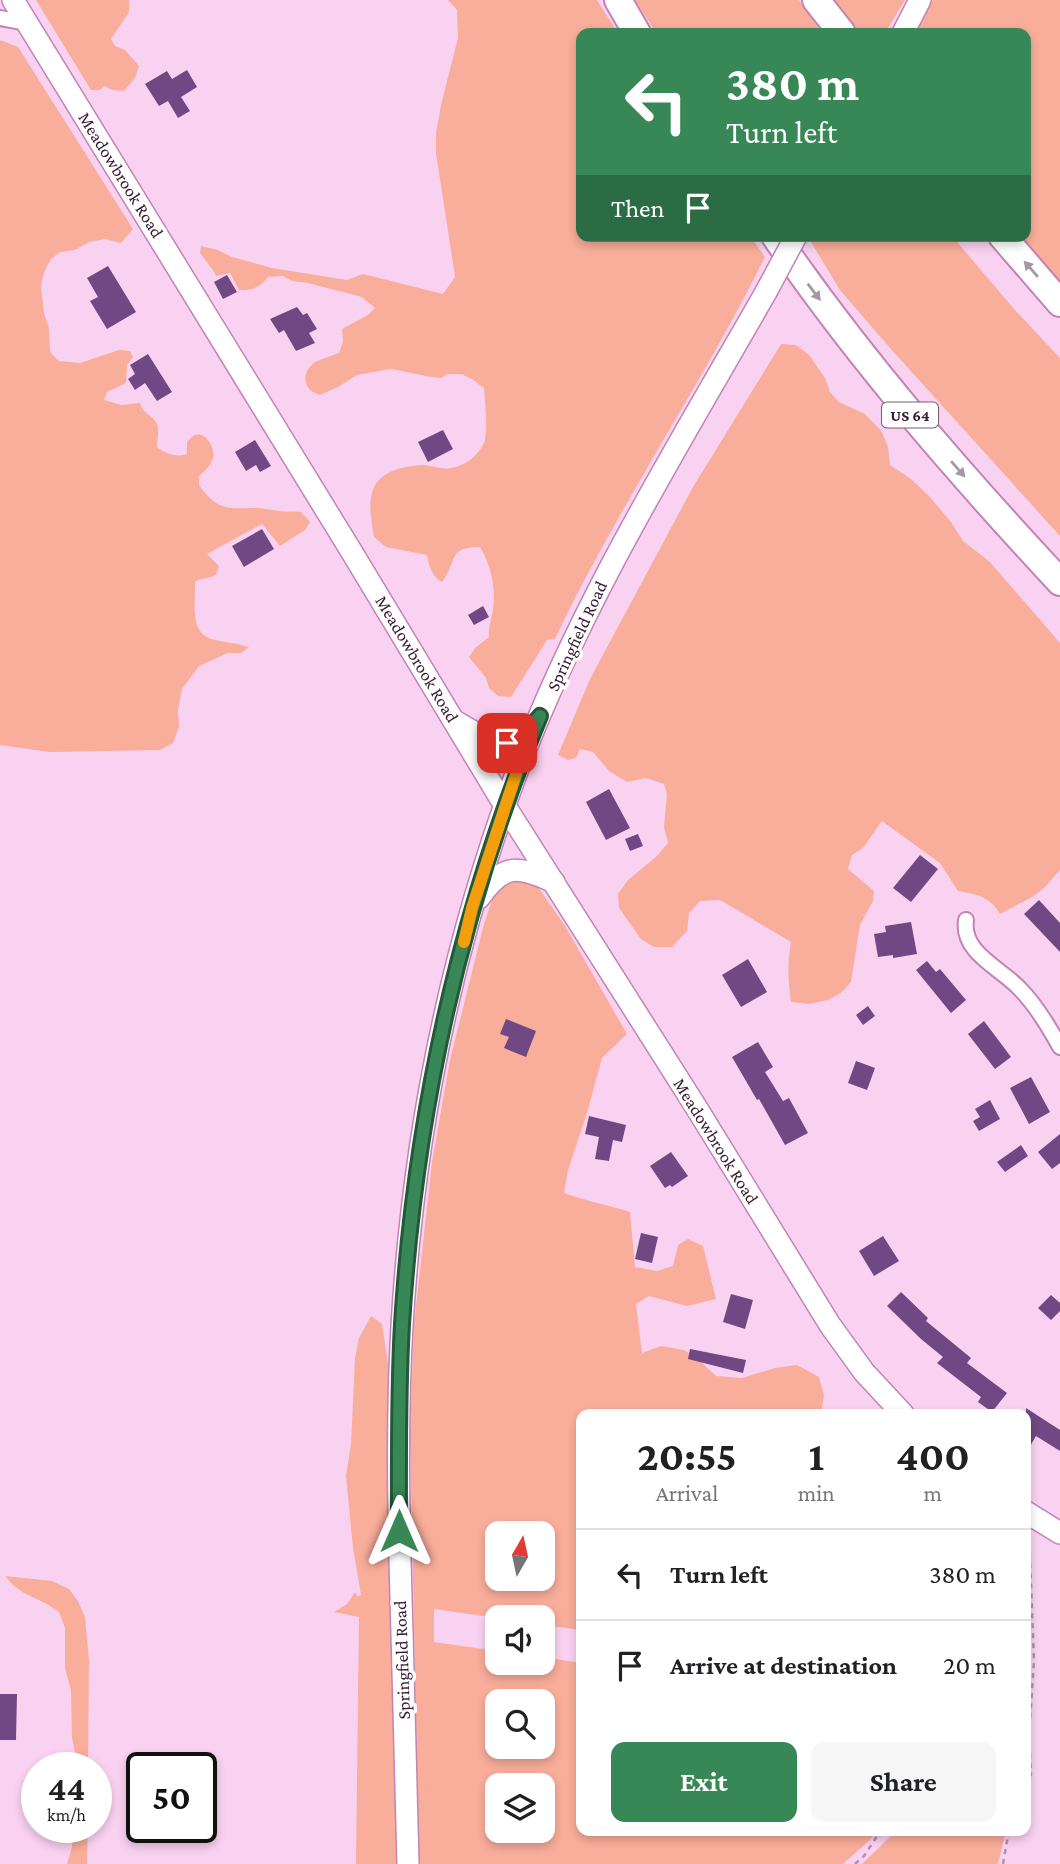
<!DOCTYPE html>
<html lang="en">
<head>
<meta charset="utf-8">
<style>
  body { margin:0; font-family:"Crimson Pro",serif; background:#f6f6f6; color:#202124; height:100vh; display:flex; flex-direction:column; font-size:26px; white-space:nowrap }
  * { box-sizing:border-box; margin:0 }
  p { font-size:23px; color:#757577 }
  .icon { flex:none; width:38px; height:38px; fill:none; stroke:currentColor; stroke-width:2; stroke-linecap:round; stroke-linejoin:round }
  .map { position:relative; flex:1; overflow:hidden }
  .panel { position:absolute; left:576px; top:1409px; width:455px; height:427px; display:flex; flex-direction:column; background:#fff; border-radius:14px; box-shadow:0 4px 10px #0003 }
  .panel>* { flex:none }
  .guide { position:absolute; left:576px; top:28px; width:455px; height:214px; border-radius:14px; box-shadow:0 4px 10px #0003; background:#388757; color:#fff; overflow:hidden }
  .needle { width:46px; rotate:9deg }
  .controls { position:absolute; left:485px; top:1521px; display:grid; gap:14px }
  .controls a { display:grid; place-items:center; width:70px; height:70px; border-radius:14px; background:#fff; box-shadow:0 4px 10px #0003; font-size:35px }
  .speed { position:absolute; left:21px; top:1752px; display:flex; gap:14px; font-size:35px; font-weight:700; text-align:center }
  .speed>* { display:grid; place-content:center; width:91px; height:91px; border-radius:50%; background:#fff; box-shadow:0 4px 10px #0003; line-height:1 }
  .speed small { font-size:18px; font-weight:400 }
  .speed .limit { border:4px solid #111; border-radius:10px; background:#fff; color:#111 }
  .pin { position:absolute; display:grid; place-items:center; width:60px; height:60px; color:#fff; margin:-30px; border-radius:14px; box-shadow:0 4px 10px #0006 }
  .me { position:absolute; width:77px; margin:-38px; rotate:0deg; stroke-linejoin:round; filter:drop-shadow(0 0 5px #0008) }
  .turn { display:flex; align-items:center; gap:24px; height:147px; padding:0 35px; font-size:32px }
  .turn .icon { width:91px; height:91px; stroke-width:2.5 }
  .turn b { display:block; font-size:49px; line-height:60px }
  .then { display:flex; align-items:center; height:66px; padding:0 35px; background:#0003; gap:14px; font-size:26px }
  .eta { display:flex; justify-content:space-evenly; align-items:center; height:119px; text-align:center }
  .eta b { font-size:42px; font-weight:700; line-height:49px }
  .cta { display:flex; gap:14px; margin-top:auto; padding:14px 35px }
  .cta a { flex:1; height:80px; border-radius:14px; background:#388757; color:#fff; font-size:28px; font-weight:700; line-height:80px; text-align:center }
  .cta a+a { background:#f6f6f6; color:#202124 }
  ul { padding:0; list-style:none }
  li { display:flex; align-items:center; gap:21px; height:91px; padding:0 35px; border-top:2px solid #e0e0e0 }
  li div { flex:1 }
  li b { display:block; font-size:26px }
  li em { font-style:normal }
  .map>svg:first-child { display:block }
  .green { fill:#f9ad9b; fill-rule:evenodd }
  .building { fill:#704883 }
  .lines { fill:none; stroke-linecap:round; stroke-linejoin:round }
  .street-casing { stroke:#c283b5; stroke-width:18 }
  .secondary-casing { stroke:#c283b5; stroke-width:24 }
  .highway-casing { stroke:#c283b5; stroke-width:30 }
  .path { stroke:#b390ab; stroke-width:2.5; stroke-dasharray:5 5; stroke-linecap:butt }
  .street { stroke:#fff; stroke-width:14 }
  .secondary { stroke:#fff; stroke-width:21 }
  .highway { stroke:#fff; stroke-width:26 }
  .secondary-bridge-casing { stroke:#c283b5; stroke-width:24; stroke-linecap:butt }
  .secondary-bridge { stroke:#fff; stroke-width:21 }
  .oneway { fill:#a499a2 }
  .route-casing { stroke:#245839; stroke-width:18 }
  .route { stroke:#388757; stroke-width:12 }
  .slow { stroke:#f59e0b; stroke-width:12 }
  .labels { text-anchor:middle; stroke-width:7; stroke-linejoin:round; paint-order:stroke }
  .shield { fill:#fff; stroke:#72606e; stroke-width:2 }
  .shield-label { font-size:16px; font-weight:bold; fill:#351c30 }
  .street-label { font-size:18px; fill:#351c30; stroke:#fff }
</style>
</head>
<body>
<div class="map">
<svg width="1060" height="1864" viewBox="0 0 1060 1864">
  <rect width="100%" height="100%" fill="#fad2f1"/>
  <path class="green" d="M36 0H129V12L111 39 115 46 125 50 139 66 135 78 124 91 112 90 104 86 100 90H91Z
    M448 0H597L618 33H581V236H750L765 257C700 388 617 508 555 639L547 640 511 697 498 696 489 688 486 678 469 657 475 648 489 637C488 628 491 620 493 610 496 587 491 566 480 547 447 547 458 561 442 582 432 577 429 566 427 555L386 547 374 537C369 508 364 479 398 469 406 467 415 465 424 465 433 466 443 470 451 468 465 466 478 456 484 443 488 433 485 400 484 388L472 379 461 374H447L442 378 431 377 391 369 357 375 338 387 320 395C300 390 302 369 317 361 324 358 332 356 339 353L343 342 342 329 368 315 375 308 362 297 308 283 292 281 283 276 268 277C261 287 252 291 239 290L230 273 216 276 213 270 200 253 201 246 218 250 232 257 272 268 347 280 363 274 443 294 455 277 436 153V133L441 105 458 38 457 10Z
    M635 0H799L822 33H656Z
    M829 0H905L885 33H853Z
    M933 0H1060V291L1015 236H1026V33H916Z
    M0 40 18 47 133 229 121 243 105 239 89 242 75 250 60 252 51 259 44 272 41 286 44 313 49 328 50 352 59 361 80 363 119 350 130 351 133 357 127 365 126 383 107 392 104 400 121 405 140 403C144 415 150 413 156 422 160 428 157 439 157 447 164 453 177 458 187 454V442C188 441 193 435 195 435 206 431 216 449 213 458 211 465 204 472 199 476V485C216 508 223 509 251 508 260 507 270 510 279 511 286 512 293 511 301 512L310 522 305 530 280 546 262 524 207 554 219 566 216 575C209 579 201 577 195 582 196 604 188 634 215 640 227 643 237 643 249 647L241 653H228L199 666 182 689 178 710 179 727 173 743 160 750 49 752 0 745Z
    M810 236H952L1015 310 1060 358V536L890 348 840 290 809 239Z
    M781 344 796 345 809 355 825 378 830 392 839 402 865 414 882 432 888 447 890 465 911 479 930 497 951 522 963 541 990 562 1060 643V870L1045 887 1034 896 1000 914C991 897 976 894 958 891L940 863 882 821 863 848 852 855 848 869 874 891 873 901 860 925 851 982 841 993 828 1000 809 1004 791 1002C788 981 787 963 791 942L720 900 700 901 689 913 687 931 672 947H654L641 939 619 908 618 894 628 880 657 856 668 843 664 827 667 794 664 784 646 778 627 782 609 771 593 752 580 749 576 758 568 760 558 755 590 679 693 487Z
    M510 877 536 884 565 926 627 1034 602 1058 587 1113 568 1170 564 1193C586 1201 608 1205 630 1212L635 1267 657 1271 673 1266 678 1245 688 1239 703 1246 716 1299 687 1306 649 1296 636 1304 642 1353 661 1346 684 1350 698 1359 716 1376 742 1378 775 1368 797 1365 819 1377 824 1395 821 1414H581V1630L543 1625 542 1617 497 1618 434 1609V1642L497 1651V1662H542L543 1657 581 1663V1830L877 1831 870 1840 843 1864H419L410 1433 414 1324 432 1162 450 1060 484 924 497 885ZM497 1533H542V1578H497ZM497 1701H542V1746H497ZM497 1785H542V1830H497Z
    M371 1316 382 1324 389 1370 387 1435 388 1516 398 1864H356L359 1617 334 1612 347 1604 355 1592 357 1596 361 1595 353 1548 346 1476 351 1444 355 1358 359 1338Z
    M5 1576 52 1581 69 1589 78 1601 85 1617 89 1660 88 1767H78L72 1738 71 1690 65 1669V1628L59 1612 47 1604 24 1593 13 1585Z
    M73 1827H88L87 1864H67L72 1847Z
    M896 1831V1830L1006 1831 998 1864H862Z"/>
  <path class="building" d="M187 70 197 87 181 97 190 111 178 118 168 101 159 106 145 84 167 71 172 79Z
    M108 266 136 312 107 329 90 301 98 297 87 278Z
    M227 275 237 292 223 299 214 282Z
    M297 307 303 315 307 313 317 329 309 333 315 343 296 351 284 330 279 333 270 319Z
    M148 354 172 392 157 401 145 383 135 390 128 379 135 374 130 365Z
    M443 430 453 449 428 462 418 442Z
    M255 440 271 466 260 472 256 465 246 471 235 452Z
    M262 529 274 549 244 567 232 546Z
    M483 606 489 617 474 625 468 615Z
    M609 789 630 828 606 840 586 802Z
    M638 834 643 846 630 851 625 839Z
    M920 855 938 869 911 902 893 888Z
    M1039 900 1060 923V952L1024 914Z
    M911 922 917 954 893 958V955L878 957 874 934 886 932 885 926Z
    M748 959 767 992 741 1007 722 975Z
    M927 961 936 972 940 969 966 1000 951 1013 916 970Z
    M868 1006 875 1016 863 1025 856 1015Z
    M506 1019 536 1031 526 1057 504 1048 509 1037 500 1034Z
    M984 1021 1011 1057 995 1069 968 1034Z
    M758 1042 773 1067 765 1072 783 1101 789 1098 808 1133 785 1145 759 1099 757 1100 732 1057Z
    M856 1061 875 1068 867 1090 848 1083Z
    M1031 1077 1050 1112 1029 1124 1010 1088Z
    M990 1100 1000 1119 979 1131 973 1121 980 1117 975 1109Z
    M589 1116 626 1125 622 1142 613 1140 609 1161 595 1159 599 1137 585 1134Z
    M1060 1134V1163L1052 1169 1038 1152Z
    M1021 1145 1028 1156 1005 1172 997 1162Z
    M671 1152 688 1176 672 1187 670 1185 665 1188 650 1166Z
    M641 1233 658 1237 652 1263 635 1259Z
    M883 1236 899 1261 874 1276 859 1251Z
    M901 1292 928 1318 926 1321 971 1358 967 1363 1007 1393 992 1412 978 1402 981 1397 937 1363 943 1357 921 1339 887 1306Z
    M731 1294 753 1300 745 1329 723 1322Z
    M1051 1295 1060 1303V1311L1051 1320 1038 1308Z
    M690 1349 746 1360 743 1373 688 1359Z
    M1026 1408 1060 1430V1451L1036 1436 1026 1453Z
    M0 1694H17L16 1740H0Z"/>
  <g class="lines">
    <g class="street-casing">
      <path id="street" d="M0 18 27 23
        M966 920C961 953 1001 968 1020 989 1036 1005 1049 1027 1060 1047"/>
    </g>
    <g class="secondary-casing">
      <path id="secondary" d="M13 0 353 554 505 806 696 1107 830 1325 864 1372 903 1414
        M903 33 920 0
        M453 720C471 730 497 750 518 739 525 735 530 728 535 723
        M479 898C503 863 518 865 554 882
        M1026 1512 1060 1533
        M408 1864C406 1787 404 1709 402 1632 399 1530 396 1428 402 1326 413 1139 450 952 515 777 579 605 676 450 766 292"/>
    </g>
    <g class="highway-casing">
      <path id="highway" d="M618 0 637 33
        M816 0 842 33
        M775 236C860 360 958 472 1060 582
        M1002 236 1060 303"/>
    </g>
    <path class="path" d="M1026 1787 1031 1774 1029 1735 1034 1661 1029 1533
      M855 1864 864 1856 881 1830
      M1003 1864 1009 1830"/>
    <use href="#street" class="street"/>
    <use href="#secondary" class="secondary"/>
    <use href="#highway" class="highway"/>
    <g class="secondary-bridge-casing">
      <path id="secondary-bridge" d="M766 292 796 236"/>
    </g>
    <use href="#secondary-bridge" class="secondary-bridge"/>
  </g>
  <defs><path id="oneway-solid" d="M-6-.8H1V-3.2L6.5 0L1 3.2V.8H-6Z" transform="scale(1.75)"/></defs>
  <g class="oneway">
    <use href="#oneway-solid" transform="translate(1031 269) rotate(-131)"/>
    <use href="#oneway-solid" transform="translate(814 292) rotate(53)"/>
    <use href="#oneway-solid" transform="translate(958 469) rotate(49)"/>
  </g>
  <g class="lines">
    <g class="route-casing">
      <path id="route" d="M399 1531C399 1462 398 1393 402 1324 415 1115 460 909 540 716 529 729 524 737 507 743"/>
    </g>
    <use href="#route" class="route"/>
    <path class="slow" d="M464 942 472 908 516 774"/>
  </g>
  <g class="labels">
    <rect class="shield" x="882" y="402.5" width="56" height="25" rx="5"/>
    <g class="shield-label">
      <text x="910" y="421">US 64</text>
    </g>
    <g class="street-label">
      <text transform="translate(121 175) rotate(58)" y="6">Meadowbrook Road</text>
      <text transform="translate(577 636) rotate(-65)" y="6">Springfield Road</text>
      <text transform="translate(417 659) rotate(59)" y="6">Meadowbrook Road</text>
      <text transform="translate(716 1141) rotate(58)" y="6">Meadowbrook Road</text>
      <text transform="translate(402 1660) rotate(-92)" y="6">Springfield Road</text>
    </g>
  </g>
</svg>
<div class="controls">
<a><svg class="needle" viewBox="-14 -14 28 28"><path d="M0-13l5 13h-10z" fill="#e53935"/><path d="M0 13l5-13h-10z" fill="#757577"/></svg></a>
<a><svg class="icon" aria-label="sound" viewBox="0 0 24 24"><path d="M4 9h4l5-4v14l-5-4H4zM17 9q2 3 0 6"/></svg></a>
<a><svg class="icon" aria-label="search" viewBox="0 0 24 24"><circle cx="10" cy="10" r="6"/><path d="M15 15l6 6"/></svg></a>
<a><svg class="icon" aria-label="layers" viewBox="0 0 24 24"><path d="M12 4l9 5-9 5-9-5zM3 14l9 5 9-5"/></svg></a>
</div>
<div class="speed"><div>44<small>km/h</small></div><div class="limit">50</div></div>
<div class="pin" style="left:507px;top:743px;background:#d93025"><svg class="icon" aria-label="arrive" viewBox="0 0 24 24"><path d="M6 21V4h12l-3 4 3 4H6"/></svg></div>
<svg class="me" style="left:399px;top:1531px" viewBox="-20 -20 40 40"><path d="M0-17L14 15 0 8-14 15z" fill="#388757" stroke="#fff" stroke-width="4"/></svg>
<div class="guide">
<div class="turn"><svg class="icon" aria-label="left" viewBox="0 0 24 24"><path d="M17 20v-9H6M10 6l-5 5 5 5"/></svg><div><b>380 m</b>Turn left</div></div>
<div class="then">Then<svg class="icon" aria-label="arrive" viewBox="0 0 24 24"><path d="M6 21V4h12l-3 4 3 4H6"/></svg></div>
</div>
<section class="panel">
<div class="eta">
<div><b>20:55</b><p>Arrival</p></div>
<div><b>1</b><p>min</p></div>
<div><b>400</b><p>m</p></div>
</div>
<ul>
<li><svg class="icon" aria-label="left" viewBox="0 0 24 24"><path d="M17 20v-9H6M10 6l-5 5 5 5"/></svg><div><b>Turn left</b></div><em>380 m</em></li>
<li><svg class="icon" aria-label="arrive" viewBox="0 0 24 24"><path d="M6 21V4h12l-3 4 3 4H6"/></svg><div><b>Arrive at destination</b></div><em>20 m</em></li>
</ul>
<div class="cta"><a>Exit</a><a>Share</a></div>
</section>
</div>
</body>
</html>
